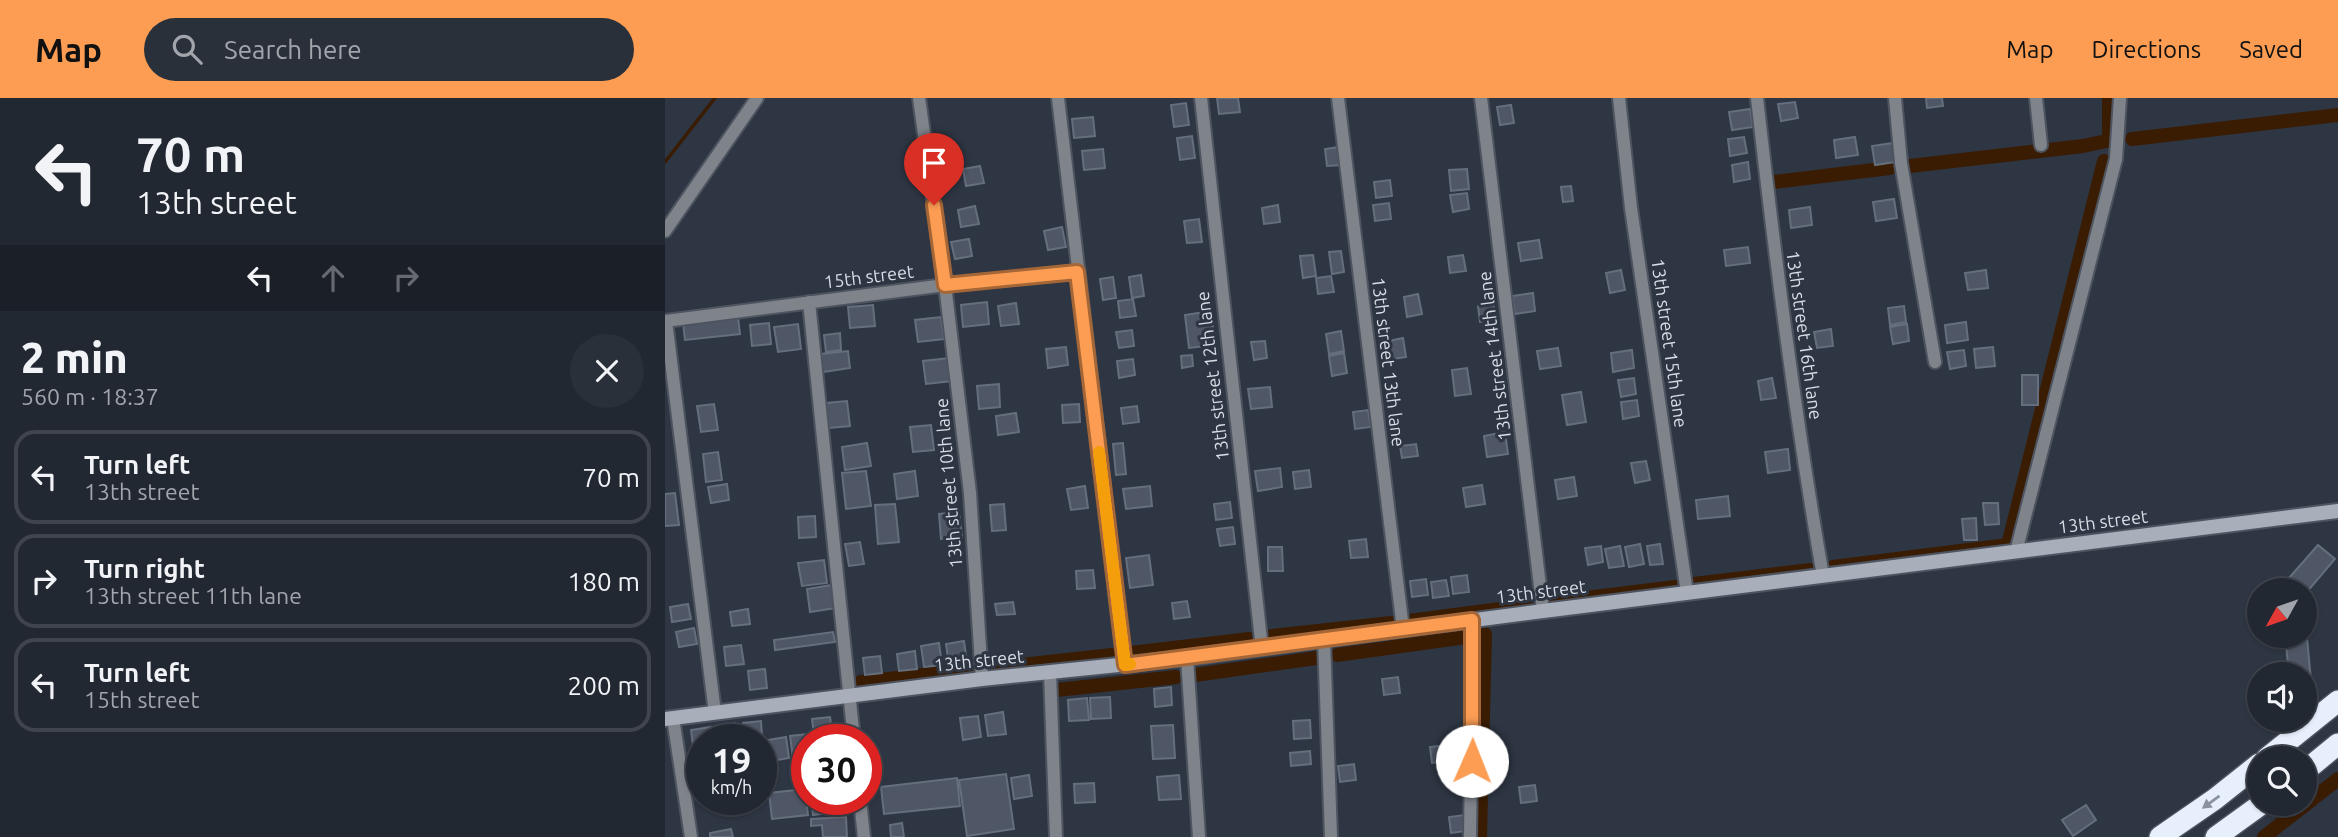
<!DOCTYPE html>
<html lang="en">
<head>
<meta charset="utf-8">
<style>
  body { margin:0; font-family:Ubuntu,sans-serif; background:#2a303a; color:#f1f3f6; height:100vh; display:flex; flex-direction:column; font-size:26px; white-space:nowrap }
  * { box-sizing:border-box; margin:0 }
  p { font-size:23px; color:#a2a6ac }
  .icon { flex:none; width:38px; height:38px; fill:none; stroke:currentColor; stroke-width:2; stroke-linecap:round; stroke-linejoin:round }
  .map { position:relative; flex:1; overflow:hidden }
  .side { display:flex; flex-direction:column; background:#222832; width:665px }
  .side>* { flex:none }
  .banner { background:#222832; color:#f1f3f6; overflow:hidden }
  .needle { width:46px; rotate:230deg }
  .buttons { position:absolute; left:1582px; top:480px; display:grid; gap:14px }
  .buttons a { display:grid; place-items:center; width:70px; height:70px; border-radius:50%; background:#222832; box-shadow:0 2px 5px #0004,0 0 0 2px #3f444d; font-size:35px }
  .speed { position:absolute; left:21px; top:626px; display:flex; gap:14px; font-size:35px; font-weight:700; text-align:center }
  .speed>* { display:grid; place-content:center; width:91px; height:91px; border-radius:50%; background:#222832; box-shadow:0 2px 5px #0004,0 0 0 2px #3f444d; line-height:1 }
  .speed small { font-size:18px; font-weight:400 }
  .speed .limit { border:10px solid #d22; background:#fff; color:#111 }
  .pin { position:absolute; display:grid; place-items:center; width:60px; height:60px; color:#fff; margin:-72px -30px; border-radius:50% 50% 50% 0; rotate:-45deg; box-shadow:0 0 7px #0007 }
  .pin .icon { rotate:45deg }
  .me { position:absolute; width:77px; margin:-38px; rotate:1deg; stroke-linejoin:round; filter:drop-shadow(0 0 5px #0008) }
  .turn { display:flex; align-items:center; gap:24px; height:147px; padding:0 21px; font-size:32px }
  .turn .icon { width:91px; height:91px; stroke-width:2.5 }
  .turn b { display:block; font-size:49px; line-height:60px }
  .lanes { display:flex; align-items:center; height:66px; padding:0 21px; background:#0003; justify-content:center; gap:35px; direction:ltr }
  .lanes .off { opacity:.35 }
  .round { display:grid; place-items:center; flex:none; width:74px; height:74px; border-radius:37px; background:#2a303a }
  .overview { display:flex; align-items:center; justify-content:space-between; height:119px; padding:0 21px }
  h1 { font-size:42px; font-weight:800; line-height:52px }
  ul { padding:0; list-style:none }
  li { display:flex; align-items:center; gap:21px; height:94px; margin:0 14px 10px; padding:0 7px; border:4px solid #3f444d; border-radius:21px }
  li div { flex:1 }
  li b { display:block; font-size:26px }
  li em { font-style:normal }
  header { display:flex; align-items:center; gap:42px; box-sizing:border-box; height:98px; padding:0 35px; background:#fc9d53; color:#111 }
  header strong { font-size:33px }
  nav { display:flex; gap:38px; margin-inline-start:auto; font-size:24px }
  .search { width:490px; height:63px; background:#2a303a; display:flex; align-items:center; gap:18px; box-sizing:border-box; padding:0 24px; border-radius:38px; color:#a2a6ac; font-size:26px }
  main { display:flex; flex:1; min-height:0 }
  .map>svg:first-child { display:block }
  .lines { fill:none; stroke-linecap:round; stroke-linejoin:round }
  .stream { stroke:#3a1c03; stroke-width:3.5 }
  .canal { stroke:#3a1c03; stroke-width:14 }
  .building { fill:#4f5766; stroke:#656e7d; stroke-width:2 }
  .street-casing { stroke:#4d5460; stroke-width:16 }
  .secondary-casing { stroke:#4d5460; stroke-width:18 }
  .highway-casing { stroke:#4d5460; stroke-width:24 }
  .street { stroke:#7f838a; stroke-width:12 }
  .secondary { stroke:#a8afba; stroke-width:14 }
  .highway { stroke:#e7effd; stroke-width:21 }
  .oneway { fill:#8a92a0 }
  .route-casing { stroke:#a46636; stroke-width:18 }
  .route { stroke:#fc9d53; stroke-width:12 }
  .slow { stroke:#f59e0b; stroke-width:12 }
  .labels { text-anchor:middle; stroke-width:6; stroke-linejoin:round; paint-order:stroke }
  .street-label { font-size:18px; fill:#d8dde6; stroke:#2e3643 }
</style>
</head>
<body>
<header>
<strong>Map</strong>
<div class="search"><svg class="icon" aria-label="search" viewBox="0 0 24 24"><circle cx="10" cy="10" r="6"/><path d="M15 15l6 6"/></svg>Search here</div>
<nav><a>Map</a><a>Directions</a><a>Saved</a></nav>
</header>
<main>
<section class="side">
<div class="banner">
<div class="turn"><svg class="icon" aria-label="left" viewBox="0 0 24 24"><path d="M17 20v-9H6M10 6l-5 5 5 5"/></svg><div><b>70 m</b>13th street</div></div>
<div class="lanes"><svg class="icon" aria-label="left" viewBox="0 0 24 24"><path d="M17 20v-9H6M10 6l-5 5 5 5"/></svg><svg class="icon off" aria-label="ahead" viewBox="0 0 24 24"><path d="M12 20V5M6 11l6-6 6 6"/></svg><svg class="icon off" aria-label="right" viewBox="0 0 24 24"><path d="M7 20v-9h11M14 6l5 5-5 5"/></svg></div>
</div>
<div class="overview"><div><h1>2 min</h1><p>560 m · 18:37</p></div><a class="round"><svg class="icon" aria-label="close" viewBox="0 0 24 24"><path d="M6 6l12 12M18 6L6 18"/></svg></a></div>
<ul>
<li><svg class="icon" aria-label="left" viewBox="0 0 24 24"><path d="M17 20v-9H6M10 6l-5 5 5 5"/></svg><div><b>Turn left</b><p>13th street</p></div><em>70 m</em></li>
<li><svg class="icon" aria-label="right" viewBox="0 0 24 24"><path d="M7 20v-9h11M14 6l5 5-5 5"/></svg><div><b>Turn right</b><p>13th street 11th lane</p></div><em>180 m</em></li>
<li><svg class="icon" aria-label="left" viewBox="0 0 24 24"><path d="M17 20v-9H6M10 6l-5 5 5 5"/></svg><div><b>Turn left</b><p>15th street</p></div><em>200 m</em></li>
</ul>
</section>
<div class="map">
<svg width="1673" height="739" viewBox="0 0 1673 739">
  <rect width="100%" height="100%" fill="#2e3643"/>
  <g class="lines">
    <path class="stream" d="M0 64 50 0"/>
    <path class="canal" d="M1467 41 1673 17
      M1444 43V0
      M1245 68 1418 48 1446 42
      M1109 84 1225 70
      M1168 469 1343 447 1439 63
      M1029 486 1145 472
      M889 504 1010 489
      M744 523 866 507
      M607 538 726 525
      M466 555 584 541
      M672 557 801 539
      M328 570 447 557
      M530 577 651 560
      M196 584 305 572
      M392 592 511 579
      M815 739 820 536
      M1599 739 1673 681"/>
  </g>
  <path class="building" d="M552 0H573L575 14 554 16Z
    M1261 0H1277L1278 8 1262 10Z
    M1130 4 1133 20 1116 23 1113 6Z
    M521 5 524 27 509 29 506 7Z
    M846 7 849 25 835 27 832 9Z
    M1085 11 1088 29 1067 32 1064 14Z
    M428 19 430 38 409 40 407 21Z
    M527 38 530 60 515 62 512 40Z
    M1079 39 1082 55 1065 58 1063 41Z
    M1190 39 1193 57 1171 60 1169 42Z
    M1228 45 1231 64 1210 67 1207 48Z
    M674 49 676 67 662 68 660 51Z
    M438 51 440 70 419 72 417 53Z
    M1083 64 1085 81 1069 84 1067 67Z
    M315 68 319 85 301 88 298 71Z
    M802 71 804 91 786 93 784 72Z
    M725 82 727 98 711 100 709 84Z
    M906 88 908 103 898 104 896 89Z
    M802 95 804 111 788 114 785 97Z
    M1229 101 1232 120 1211 123 1208 104Z
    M724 105 726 121 710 123 708 107Z
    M613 107 615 124 599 126 597 110Z
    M310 108 314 126 296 129 293 112Z
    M1145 109 1147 127 1126 130 1124 112Z
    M534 121 537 144 522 145 519 123Z
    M397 129 401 149 383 152 379 133Z
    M304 141 307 158 290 161 286 144Z
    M874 142 877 160 856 163 853 145Z
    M1083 149 1085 165 1061 168 1059 152Z
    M676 153 679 174 667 176 664 154Z
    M648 157 651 178 638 180 635 158Z
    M798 157 801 173 785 175 783 159Z
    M956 172 960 192 945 195 941 175Z
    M1321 172 1323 190 1303 192 1300 175Z
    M476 177 479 198 467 200 464 179Z
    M666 178 669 194 653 196 651 180Z
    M448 179 451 200 438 202 435 181Z
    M868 195 870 213 850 216 847 198Z
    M753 196 757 216 742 219 739 199Z
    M468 201 471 218 455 220 453 203Z
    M322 204 324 226 298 229 296 207Z
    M351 205 354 226 336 228 333 208Z
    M828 205 831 222 815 224 813 208Z
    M208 207 210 228 185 230 183 209Z
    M1239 208 1241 224 1225 227 1223 210Z
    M546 213 550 247 524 250 520 217Z
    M73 219 75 236 20 242 18 225Z
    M276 219 279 241 253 244 250 222Z
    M1301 224 1303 242 1282 245 1280 227Z
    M104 225 106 246 87 248 85 227Z
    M133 226 136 251 113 254 109 229Z
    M1242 226 1244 243 1228 246 1225 229Z
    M1166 231 1168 248 1152 250 1149 234Z
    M467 232 469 248 454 250 451 234Z
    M676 233 679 253 664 256 661 236Z
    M175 235 176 252 161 254 159 237Z
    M738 240 741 259 722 262 719 244Z
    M600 243 602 260 589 262 586 244Z
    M401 249 403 267 383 270 381 251Z
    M1328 249 1330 268 1311 270 1309 251Z
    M893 250 896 268 875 271 872 253Z
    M967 252 969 270 948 274 946 255Z
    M1299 252 1301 268 1285 271 1282 254Z
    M183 253 185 270 158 274 156 256Z
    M679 255 682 275 667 278 664 258Z
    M527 257 528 268 517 270 516 258Z
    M284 260 287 283 261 286 258 263Z
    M468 261 470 277 454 280 452 263Z
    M802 270 806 296 790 298 787 272Z
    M1357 277H1373V307H1357Z
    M969 280 971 296 956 299 953 282Z
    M1107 280 1111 300 1096 302 1093 283Z
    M334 286 335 309 314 311 312 288Z
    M605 289 607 309 586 311 583 291Z
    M916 294 921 324 902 327 897 297Z
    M972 302 974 318 958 321 956 304Z
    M182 303 185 328 164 330 161 305Z
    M49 306 53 332 36 334 32 308Z
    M414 306 415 324 398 325 397 307Z
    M472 308 474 324 458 326 456 310Z
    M703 312 706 329 690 331 688 314Z
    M351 315 354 334 333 337 331 318Z
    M266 327 269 352 248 354 245 329Z
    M840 334 843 356 822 359 819 338Z
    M202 345 206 368 180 372 177 349Z
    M458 345 461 376 451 377 448 346Z
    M751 346 753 358 737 360 735 348Z
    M1123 351 1125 372 1103 375 1100 354Z
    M53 354 57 382 41 384 38 356Z
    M981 363 985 382 970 385 966 365Z
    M615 370 617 389 593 393 590 373Z
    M644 372 646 389 630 391 628 374Z
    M201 373 206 408 181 411 177 375Z
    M250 373 253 398 232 401 229 376Z
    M909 379 912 398 893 401 890 382Z
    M62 386 64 402 46 405 43 389Z
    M817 387 820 406 801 409 798 390Z
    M420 388 423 410 406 412 402 391Z
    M485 388 487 408 461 411 458 391Z
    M10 395 14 427 0 428V396Z
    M1063 398 1065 418 1033 421 1031 402Z
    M565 404 567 420 551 422 549 406Z
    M1318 405H1333L1334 426 1320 427Z
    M230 406 234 444 213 446 210 407Z
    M339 406 341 432 327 433 325 407Z
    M294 414 297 439 276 441 274 416Z
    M150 418 151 439 134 440 133 419Z
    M1311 420 1312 442H1299L1297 421Z
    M568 429 570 446 555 448 552 431Z
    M701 441 703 459 686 460 684 443Z
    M195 444 199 466 184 468 180 446Z
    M975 446 979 466 964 469 960 449Z
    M995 446 998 466 985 467 982 448Z
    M1653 447 1670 461 1641 495 1624 480Z
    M936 448 938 464 923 467 920 450Z
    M955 448 959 468 944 470 940 451Z
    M603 449H617L618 473H603Z
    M484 457 488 487 465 490 461 460Z
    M159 462 162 485 137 488 133 465Z
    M428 472 430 490 412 491 411 473Z
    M802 477 804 494 788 496 786 479Z
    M761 481 763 497 747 499 745 483Z
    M781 482 784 498 768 500 766 484Z
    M167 487 171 510 145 514 142 491Z
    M522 503 525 519 509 521 507 505Z
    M348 504 350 516 332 517 330 506Z
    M23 506 26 521 7 524 5 509Z
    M83 511 85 526 67 528 65 514Z
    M1640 519 1646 582H1640V576H1624L1620 537H1640Z
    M29 530 32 546 14 549 11 534Z
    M168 534 170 544 110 552 109 542Z
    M299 543 302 565 284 567 281 546Z
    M274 545 277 567 259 569 256 548Z
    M76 547 79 566 61 568 59 549Z
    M250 553 252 571 234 573 232 556Z
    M215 558 217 575 200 577 198 560Z
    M100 571 102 590 85 592 83 573Z
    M733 579 735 595 719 597 717 581Z
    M506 589 507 607 490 609 489 591Z
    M445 599 446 620 426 621 425 600Z
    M422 600 424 622 404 623 403 602Z
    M338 614 341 636 323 638 320 617Z
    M313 618 316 639 298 642 295 620Z
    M165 619 167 634 149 637 147 621Z
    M645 622 646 640 629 641 628 623Z
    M96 623 97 638 79 639 78 625Z
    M70 625 73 640 55 642 52 628Z
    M508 627 510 660 488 661 486 628Z
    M46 629 48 642H37V647L28 648 26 632Z
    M143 636 142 658 128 660 125 638Z
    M121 639 124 660 106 663 103 642Z
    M780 647 783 663 767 665 765 649Z
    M645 653 646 666 626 668 625 655Z
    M689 666 691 682 675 684 673 668Z
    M341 676 349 731 302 738 294 682Z
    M364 677 367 698 349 701 346 680Z
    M514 677 516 701 494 702 492 679Z
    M292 680 295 708 219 716 216 689Z
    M429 685 430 704 410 705 409 686Z
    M870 687 872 703 856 705 854 689Z
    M140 691 143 717 107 721 104 695Z
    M146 702H182L183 712 148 717Z
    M1421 707 1431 722 1408 738 1397 722Z
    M799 717 801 733 786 735 784 719Z
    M181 719 182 739H158L157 727 146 728V721Z
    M237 725 239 739H226L225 727Z
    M66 731 68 739H45V735Z"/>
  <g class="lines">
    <g class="street-casing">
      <path id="street" d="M254 0 280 187 305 395 317 581
        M393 0 460 567
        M536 0 597 551
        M673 0 738 531
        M816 0 878 513
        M954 0 966 110 1022 495
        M1092 0C1110 160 1130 320 1158 478
        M1230 0 1236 65 1270 264
        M1371 0 1376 47
        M0 133 92 0
        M144 204 189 642
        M0 223 280 187 412 174
        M1 223 50 615
        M1351 454 1451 61 1455 0
        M659 542 666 739
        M522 560 534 739
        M385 575 391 739
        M8 620 26 739
        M195 702 199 739
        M805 739 808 522"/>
    </g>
    <g class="secondary-casing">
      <path id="secondary" d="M0 621 317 581 522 560 878 513 1673 413"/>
    </g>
    <g class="highway-casing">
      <path id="highway" d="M1602 660 1673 603
        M1640 673 1673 646
        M1495 739 1550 701 1594 666
        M1551 739 1598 705"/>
    </g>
    <use href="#street" class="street"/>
    <use href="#secondary" class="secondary"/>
    <use href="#highway" class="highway"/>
  </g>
  <defs><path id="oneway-solid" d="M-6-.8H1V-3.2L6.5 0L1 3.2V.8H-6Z" transform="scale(1.75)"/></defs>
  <use class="oneway" href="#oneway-solid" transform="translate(1546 704) rotate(144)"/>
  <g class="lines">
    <g class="route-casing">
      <path id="route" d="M269 107 280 187 412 174 460 567 807 522V663"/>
    </g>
    <use href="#route" class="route"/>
    <path class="slow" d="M434 354 460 567 465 566"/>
  </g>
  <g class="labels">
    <g class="street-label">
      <text transform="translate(204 179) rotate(-7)" y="6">15th street</text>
      <text transform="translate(1139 237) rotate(82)" y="6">13th street 16th lane</text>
      <text transform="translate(1004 245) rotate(82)" y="6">13th street 15th lane</text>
      <text transform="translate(830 258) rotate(-97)" y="6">13th street 14th lane</text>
      <text transform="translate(723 264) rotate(83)" y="6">13th street 13th lane</text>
      <text transform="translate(548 278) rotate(-97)" y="6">13th street 12th lane</text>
      <text transform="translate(284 385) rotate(-95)" y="6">13th street 10th lane</text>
      <text transform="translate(1438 424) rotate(-7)" y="6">13th street</text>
      <text transform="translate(876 494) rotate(-7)" y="6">13th street</text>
      <text transform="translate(314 563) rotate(-6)" y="6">13th street</text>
    </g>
  </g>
</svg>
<div class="buttons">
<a><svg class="needle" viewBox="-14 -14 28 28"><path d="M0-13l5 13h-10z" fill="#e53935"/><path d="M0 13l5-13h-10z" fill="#a2a6ac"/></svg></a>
<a><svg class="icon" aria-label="sound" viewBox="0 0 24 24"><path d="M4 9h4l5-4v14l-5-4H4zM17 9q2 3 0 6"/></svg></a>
<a><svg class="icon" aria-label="search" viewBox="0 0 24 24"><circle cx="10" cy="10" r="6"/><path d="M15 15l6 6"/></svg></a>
</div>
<div class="speed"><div>19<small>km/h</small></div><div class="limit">30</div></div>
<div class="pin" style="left:269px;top:107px;background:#d93025"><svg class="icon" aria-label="arrive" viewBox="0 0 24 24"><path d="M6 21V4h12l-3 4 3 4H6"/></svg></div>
<svg class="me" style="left:807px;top:663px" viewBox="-20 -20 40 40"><circle r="19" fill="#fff"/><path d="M0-13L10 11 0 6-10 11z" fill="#fc9d53"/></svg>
</div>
</main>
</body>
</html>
